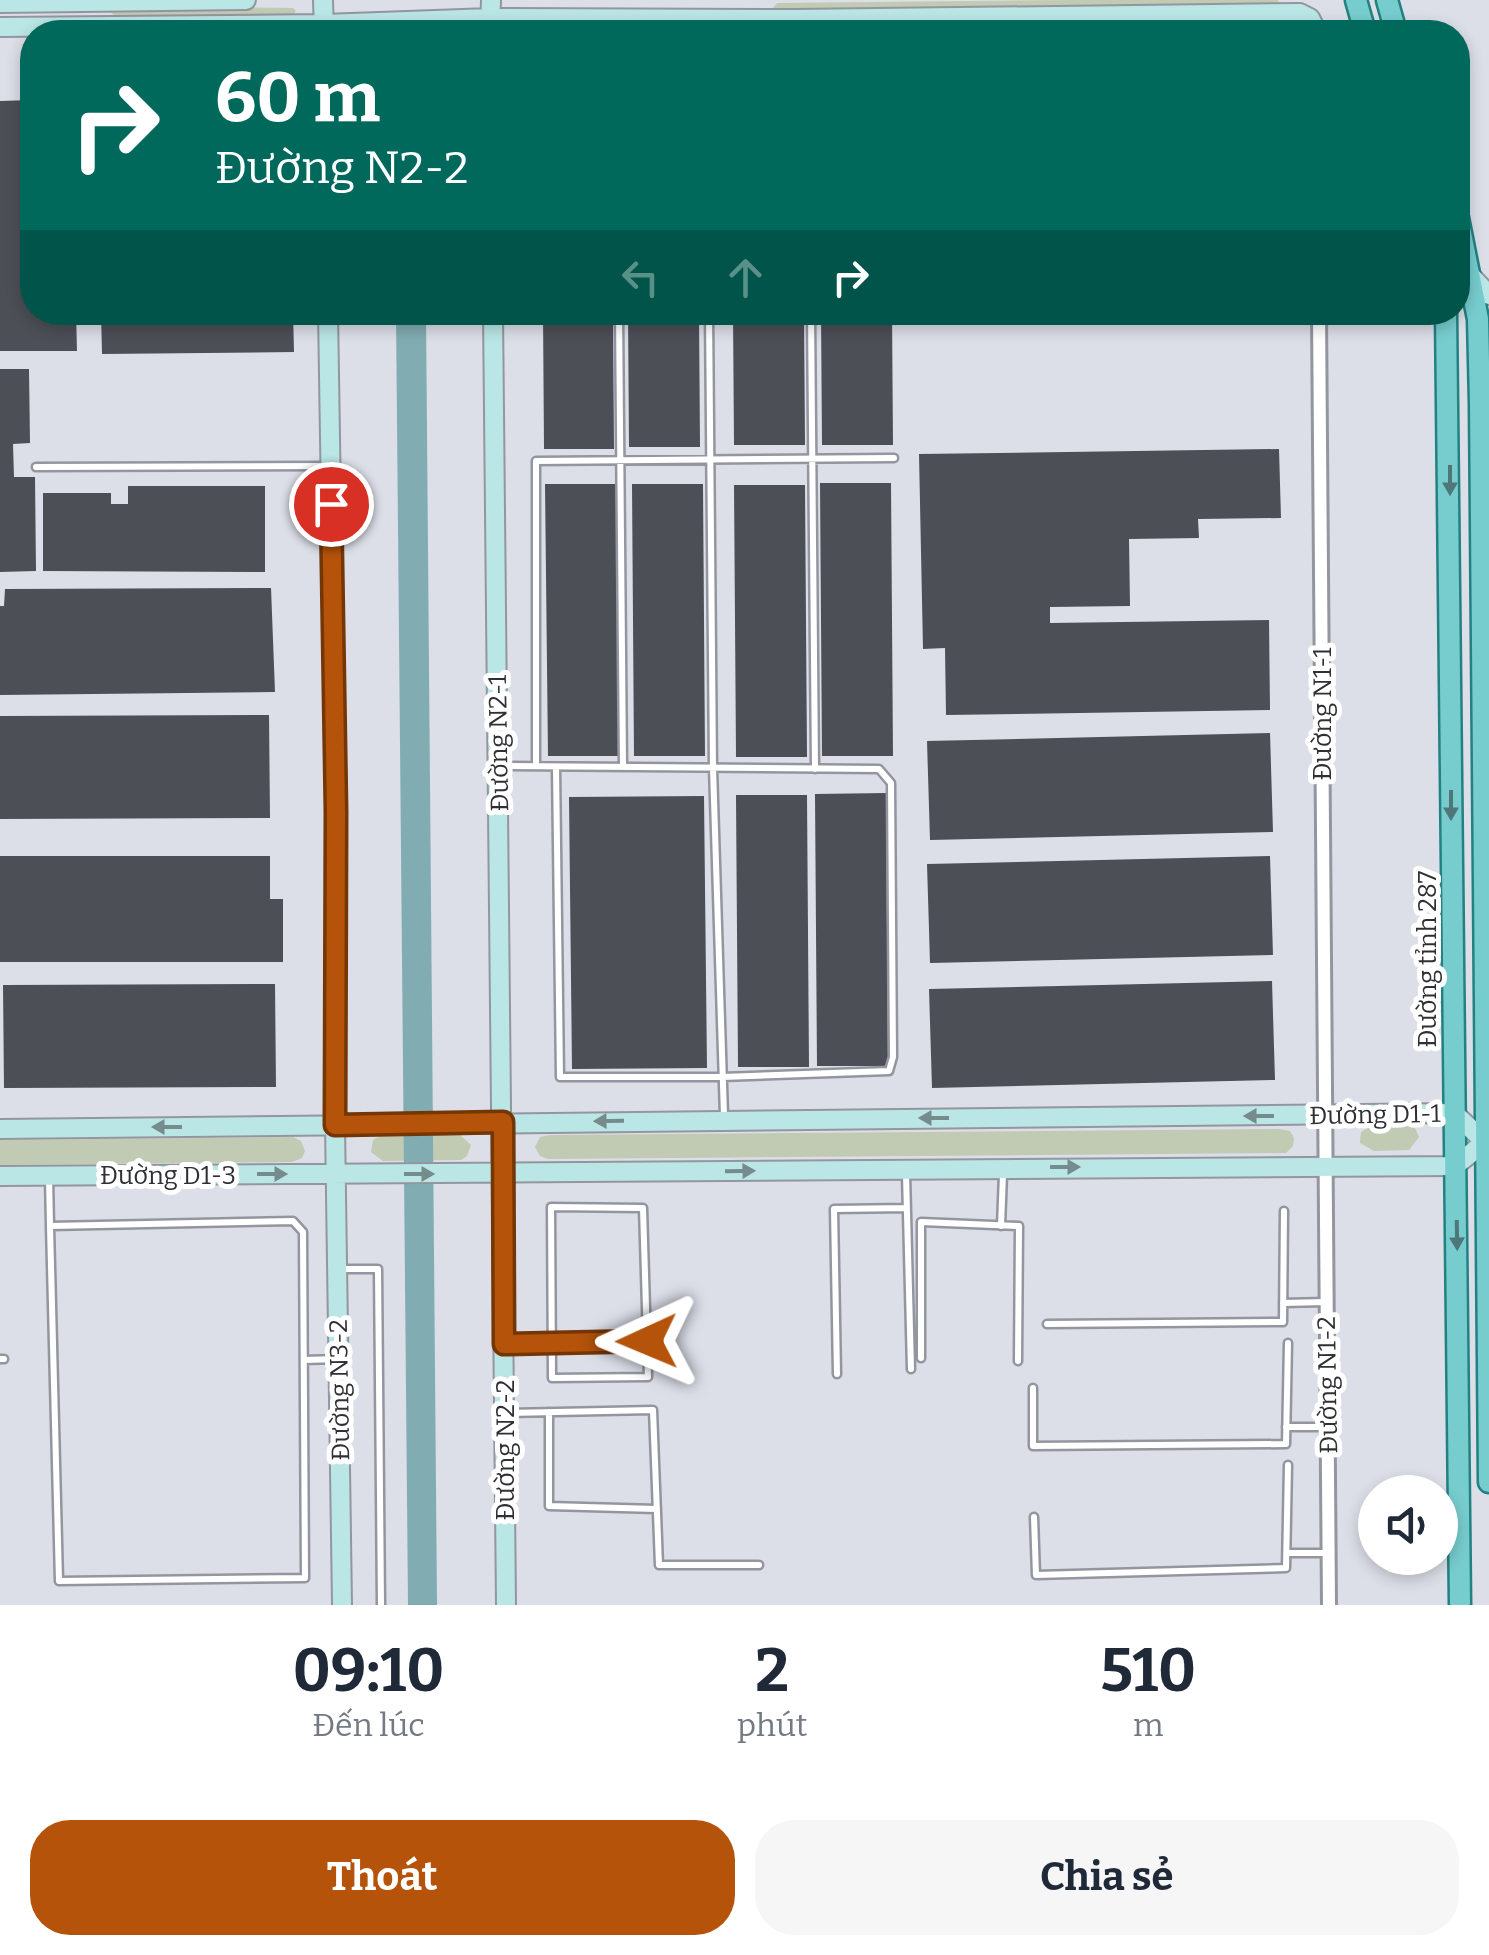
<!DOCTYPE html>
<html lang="vi">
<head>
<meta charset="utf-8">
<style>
  body { margin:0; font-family:Bitter,serif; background:#f6f6f7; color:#1f2937; height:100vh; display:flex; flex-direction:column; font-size:38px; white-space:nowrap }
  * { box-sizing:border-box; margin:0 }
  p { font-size:32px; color:#747a83 }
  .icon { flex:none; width:55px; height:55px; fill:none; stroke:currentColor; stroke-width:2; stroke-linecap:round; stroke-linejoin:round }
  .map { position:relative; height:1605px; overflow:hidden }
  .sheet { display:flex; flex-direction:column; background:#fff; flex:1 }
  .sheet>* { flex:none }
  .top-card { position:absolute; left:20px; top:20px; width:1450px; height:305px; border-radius:40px; box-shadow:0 5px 15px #0003; background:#00695c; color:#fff; overflow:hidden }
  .fabs { position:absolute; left:1358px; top:1475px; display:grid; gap:20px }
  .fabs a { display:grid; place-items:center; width:100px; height:100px; border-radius:50%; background:#fff; box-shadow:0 5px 15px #0003; font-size:50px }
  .pin { position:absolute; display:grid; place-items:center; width:85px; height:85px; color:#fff; margin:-42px; border:5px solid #fff; border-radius:50%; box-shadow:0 2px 10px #0007 }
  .me { position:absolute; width:110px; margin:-55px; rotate:269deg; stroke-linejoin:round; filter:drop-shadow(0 0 8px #0008) }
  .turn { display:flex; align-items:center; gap:35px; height:210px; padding:0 30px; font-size:45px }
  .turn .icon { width:130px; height:130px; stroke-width:2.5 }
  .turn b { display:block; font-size:70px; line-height:85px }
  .lanes { display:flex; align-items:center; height:95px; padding:0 30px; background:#0003; justify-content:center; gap:50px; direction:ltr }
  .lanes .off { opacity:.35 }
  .eta { display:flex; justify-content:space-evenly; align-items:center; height:170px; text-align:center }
  .eta b { font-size:60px; font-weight:700; line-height:70px }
  .button { display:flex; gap:20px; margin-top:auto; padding:20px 30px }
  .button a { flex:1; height:115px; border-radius:40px; background:#b45309; color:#fff; font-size:40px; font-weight:700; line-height:115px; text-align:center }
  .button a+a { background:#f6f6f7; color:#1f2937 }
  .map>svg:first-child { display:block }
  .green { fill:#c1cab2 }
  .water { fill:#81adb2 }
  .building { fill:#4c4f56 }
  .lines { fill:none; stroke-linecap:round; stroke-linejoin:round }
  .lane-casing { stroke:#93969e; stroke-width:11 }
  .street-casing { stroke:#93969e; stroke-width:18 }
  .secondary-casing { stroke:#93969e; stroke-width:22 }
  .primary-casing { stroke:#238182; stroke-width:25 }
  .lane { stroke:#fff; stroke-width:6 }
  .street { stroke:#fff; stroke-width:12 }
  .secondary { stroke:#bbe6e6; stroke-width:18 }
  .primary { stroke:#77cdce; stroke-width:20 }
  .oneway { fill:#4f7779 }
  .oneway2 { fill:#758b8c }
  .route-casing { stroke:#753606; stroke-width:25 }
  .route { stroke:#b45309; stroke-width:18 }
  .labels { text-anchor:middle; stroke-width:10; stroke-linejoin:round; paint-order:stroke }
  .street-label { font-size:25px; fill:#2f3033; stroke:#fff }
</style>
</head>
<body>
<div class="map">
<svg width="1489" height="1605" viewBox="0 0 1489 1605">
  <rect width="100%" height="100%" fill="#dcdfe8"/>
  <path class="green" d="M1077 0H1278L1279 3 1213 7 778 10 773 8 777 3Z
    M202 7 293 8 296 11 293 15 115 16 109 11Z
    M1409 1126 1415 1128 1419 1137 1409 1150 1374 1151 1360 1143 1361 1132 1370 1127Z
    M1279 1129 1290 1131 1294 1138 1293 1146 1286 1153 548 1159 540 1156 535 1147 540 1137 550 1135Z
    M459 1134 471 1145 467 1156 461 1160 383 1161 371 1152 373 1140 382 1135Z
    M293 1137 301 1141 305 1151 302 1158 292 1162 0 1165V1140Z"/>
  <path class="water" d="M396 313H426L437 1605H408Z"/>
  <path class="building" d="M32 100V312H76L77 351H0V101Z
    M101 312H293L294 352 102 354Z
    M543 312H613L614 449H544Z
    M628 312H699L700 447H629Z
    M733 312H804L805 445H734Z
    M821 312H892L893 445H822Z
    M0 369H29L30 443 13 444 14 477H35L36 571 0 572Z
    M1279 449 1281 518 1198 519 1199 538 1129 539 1130 606 1050 607V623L1269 620 1270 710 946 715 945 648 923 649 919 454Z
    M820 483H891L893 756H822Z
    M545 484H616L619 756H548Z
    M632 484H703L705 756H634Z
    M734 485H805L807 757H736Z
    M128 486H265V572L43 571V493H111V504H128Z
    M271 588 275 692 0 695V606H4L5 589Z
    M269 715 270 818 0 819V716Z
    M1270 733 1273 832 930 840 927 741Z
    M886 793 888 1066H817L815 794Z
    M736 795H807L809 1067H738Z
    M704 796 707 1068 572 1069 569 797Z
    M0 856H270V899H283V962H0Z
    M1270 856 1273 955 930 963 927 864Z
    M1272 981 1275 1080 932 1088 929 989Z
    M275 984 276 1087 4 1088 3 985Z"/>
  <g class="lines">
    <g class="lane-casing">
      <path id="lane" d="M619 312 623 767
        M709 312 713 768 724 1116
        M811 312 815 769
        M36 467 330 466
        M499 766 879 769 891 783 893 1057 889 1071 722 1077H560L556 767
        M536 766V461L894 458
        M906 1174 911 1369
        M49 1177 50 1226 59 1581 305 1578 303 1232 293 1221 50 1226
        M1001 1226 1003 1174
        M339 1269H378L381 1605
        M1283 1303 1326 1302
        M1047 1324 1283 1322 1284 1211
        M505 1344C552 1342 600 1342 647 1341L643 1208 551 1207 552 1378 648 1377 647 1341
        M921 1358V1222L1019 1226 1018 1361
        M0 1359H4
        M304 1360 338 1359
        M837 1374 834 1209 906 1208
        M1033 1388V1446L1286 1444 1288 1343
        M549 1412V1506L657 1509
        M506 1413 653 1410 659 1565H759
        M1286 1427H1325
        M1034 1517 1036 1575 1286 1568 1288 1465
        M1287 1553H1328"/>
    </g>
    <g class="street-casing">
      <path id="street" d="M1319 312 1329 1605"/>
    </g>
    <g class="secondary-casing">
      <path id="secondary" d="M323 0 324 32
        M0 3 246 0
        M0 27 324 24 490 18 796 19 1300 13 1310 18 1317 32
        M490 32 491 0
        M1458 279 1472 277 1489 295
        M328 312 336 812 335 1125 342 1605
        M493 312 506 1605
        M0 1129 1454 1113 1485 1142
        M0 1176 1455 1166 1485 1142"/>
    </g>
    <g class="primary-casing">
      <path id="primary" d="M1356 0 1365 32
        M1387 0 1396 32
        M1458 218 1478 319 1480 403 1489 1482
        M1446 312 1460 1605"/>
    </g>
    <use href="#lane" class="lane"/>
    <use href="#street" class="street"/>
    <use href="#secondary" class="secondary"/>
    <use href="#primary" class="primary"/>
  </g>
  <defs><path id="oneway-solid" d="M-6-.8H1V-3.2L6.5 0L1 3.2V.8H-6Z" transform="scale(2.5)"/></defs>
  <g class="oneway">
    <use href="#oneway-solid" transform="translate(1450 480) rotate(90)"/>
    <use href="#oneway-solid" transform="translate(1451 805) rotate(90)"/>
    <use href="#oneway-solid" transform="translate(1457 1235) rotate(89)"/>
  </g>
  <g class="oneway2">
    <use href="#oneway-solid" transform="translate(1259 1116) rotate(180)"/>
    <use href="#oneway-solid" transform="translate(934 1118) rotate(180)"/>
    <use href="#oneway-solid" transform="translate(609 1121) rotate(179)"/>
    <use href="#oneway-solid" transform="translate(167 1127) rotate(180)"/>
    <use href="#oneway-solid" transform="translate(1065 1167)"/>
    <use href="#oneway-solid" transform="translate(740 1171) rotate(-1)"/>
    <use href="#oneway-solid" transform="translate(272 1174)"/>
    <use href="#oneway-solid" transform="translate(419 1174)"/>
  </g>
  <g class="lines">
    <g class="route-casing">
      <path id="route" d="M331 504 336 812 335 1125 503 1122 504 1344 647 1341"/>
    </g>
    <use href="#route" class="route"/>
  </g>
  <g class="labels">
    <g class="street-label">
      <text transform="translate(1322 714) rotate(-90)" y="9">Đường N1-1</text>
      <text transform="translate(498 743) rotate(-91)" y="9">Đường N2-1</text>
      <text transform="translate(1427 959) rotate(-90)" y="9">Đường tỉnh 287</text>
      <text transform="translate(1375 1114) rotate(-1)" y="9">Đường D1-1</text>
      <text x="168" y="1184">Đường D1-3</text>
      <text transform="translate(1327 1385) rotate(-91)" y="9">Đường N1-2</text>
      <text transform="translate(339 1390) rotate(-91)" y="9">Đường N3-2</text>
      <text transform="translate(505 1450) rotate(-90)" y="9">Đường N2-2</text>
    </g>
  </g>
</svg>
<div class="fabs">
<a><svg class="icon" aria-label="sound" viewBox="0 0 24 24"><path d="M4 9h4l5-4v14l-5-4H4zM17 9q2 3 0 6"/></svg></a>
</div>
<div class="pin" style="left:331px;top:504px;background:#d93025"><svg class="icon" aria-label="arrive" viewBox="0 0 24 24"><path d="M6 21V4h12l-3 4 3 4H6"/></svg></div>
<svg class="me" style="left:647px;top:1341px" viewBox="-20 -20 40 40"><path d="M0-17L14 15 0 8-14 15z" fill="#b45309" stroke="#fff" stroke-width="4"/></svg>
<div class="top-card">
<div class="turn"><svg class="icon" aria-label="right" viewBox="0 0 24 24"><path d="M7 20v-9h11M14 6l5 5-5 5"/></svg><div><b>60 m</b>Đường N2-2</div></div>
<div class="lanes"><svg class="icon off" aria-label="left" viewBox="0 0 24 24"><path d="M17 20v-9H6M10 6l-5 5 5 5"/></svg><svg class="icon off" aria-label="ahead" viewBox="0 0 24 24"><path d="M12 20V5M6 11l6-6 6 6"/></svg><svg class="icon" aria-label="right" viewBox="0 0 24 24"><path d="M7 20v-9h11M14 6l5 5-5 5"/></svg></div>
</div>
</div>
<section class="sheet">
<div class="eta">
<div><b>09:10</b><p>Đến lúc</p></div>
<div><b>2</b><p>phút</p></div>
<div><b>510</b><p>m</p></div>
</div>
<div class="button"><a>Thoát</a><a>Chia sẻ</a></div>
</section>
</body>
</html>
